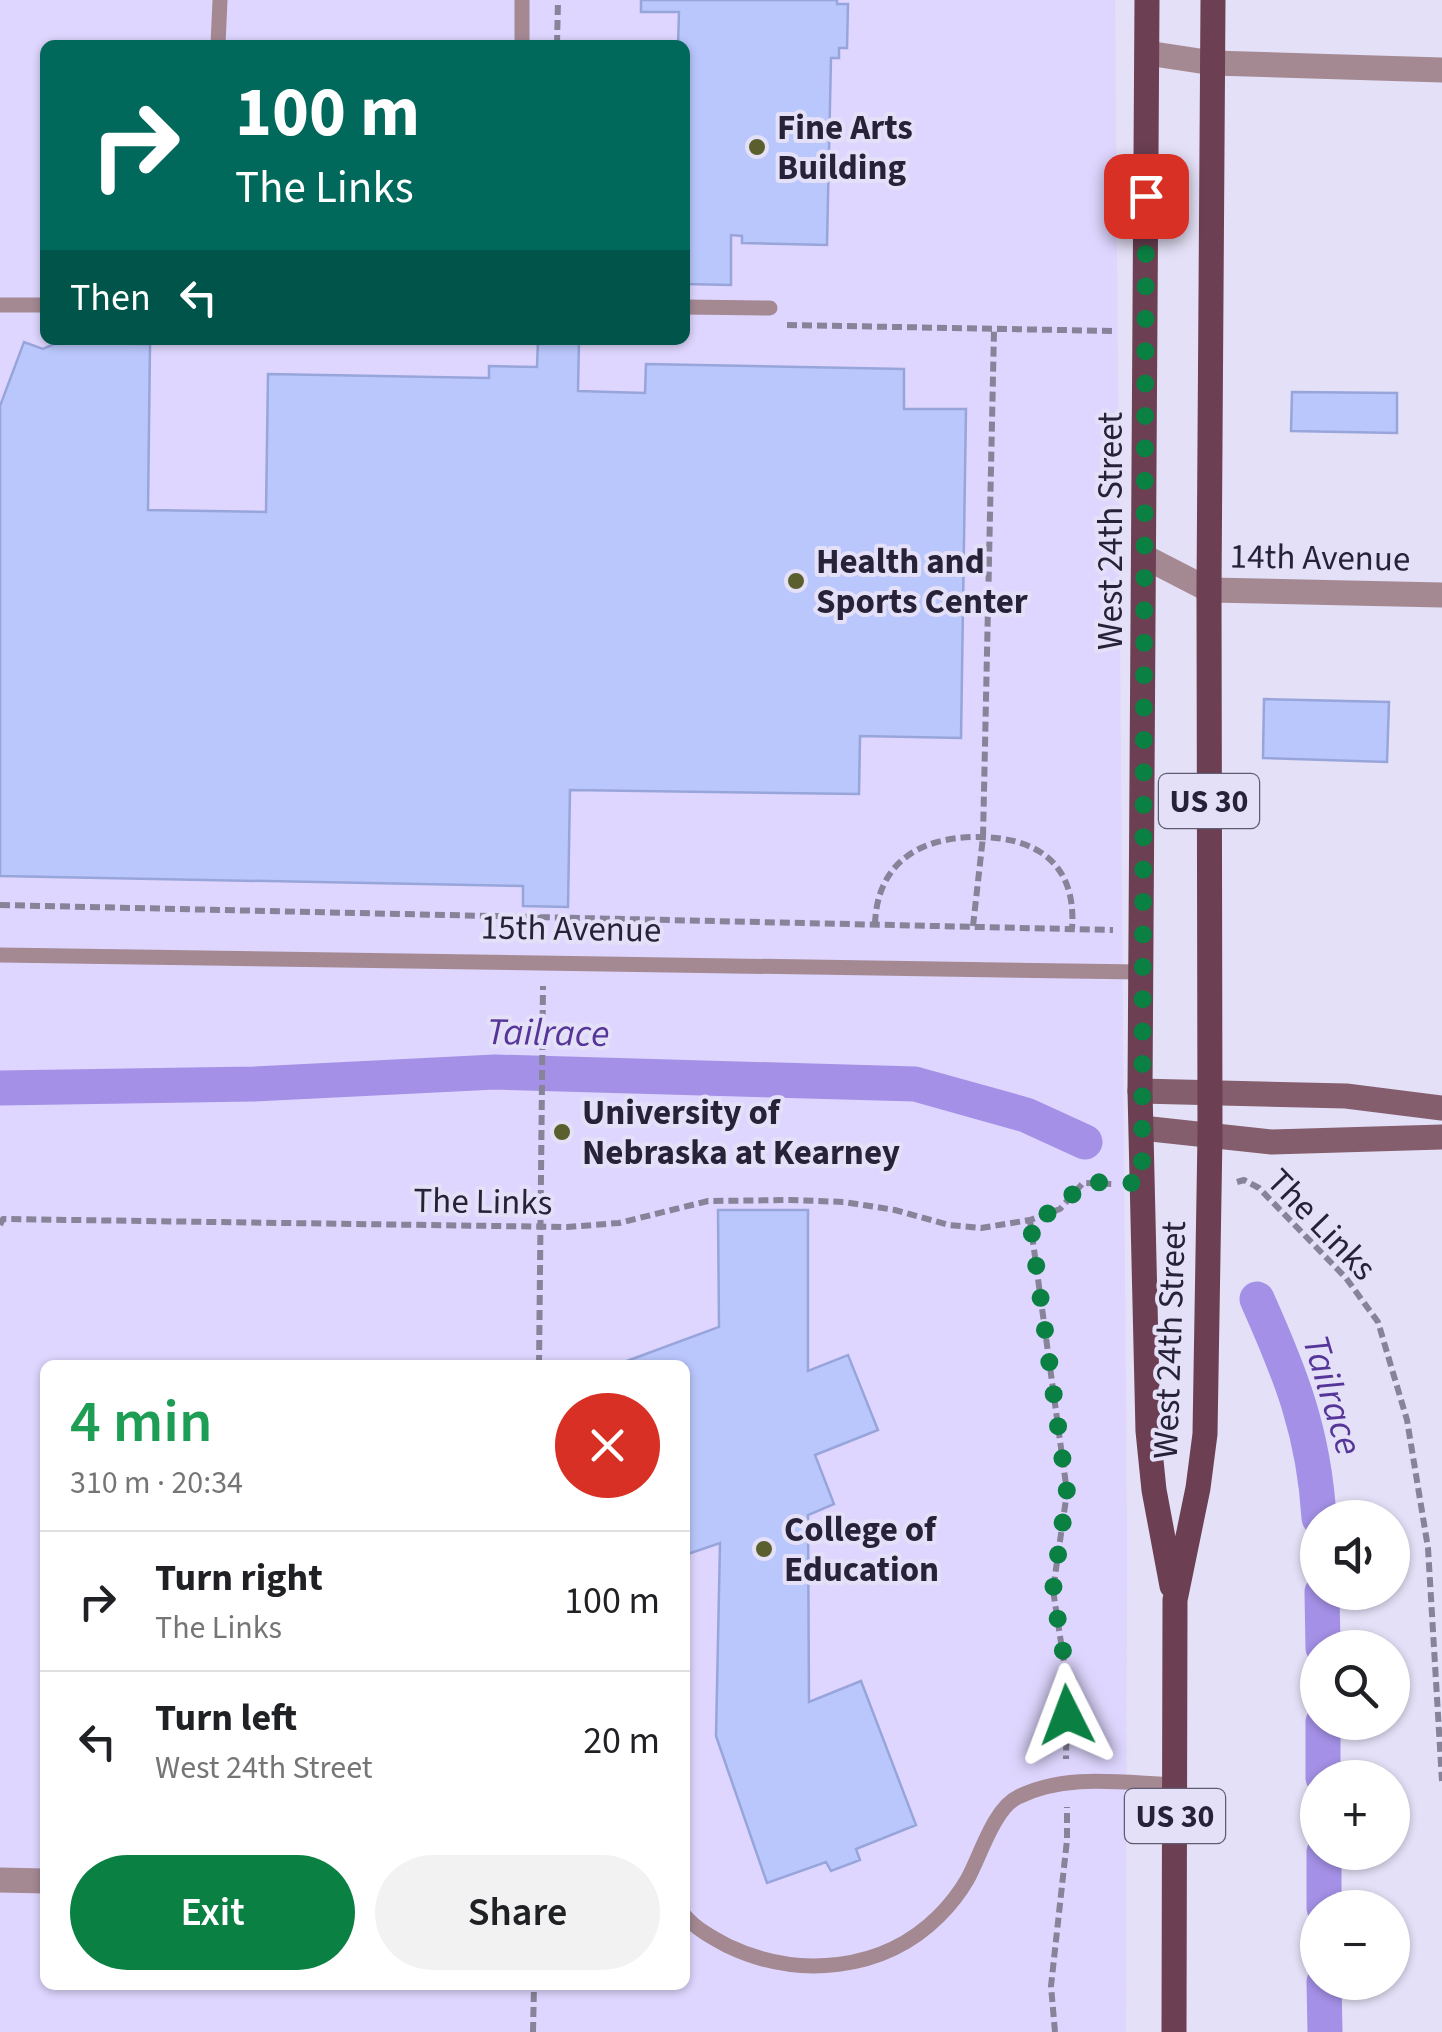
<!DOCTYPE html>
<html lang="en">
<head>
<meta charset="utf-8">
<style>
  body { margin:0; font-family:"Source Sans 3",sans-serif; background:#f2f2f2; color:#202124; height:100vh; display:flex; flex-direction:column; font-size:38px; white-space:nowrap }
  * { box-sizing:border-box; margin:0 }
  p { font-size:32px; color:#757577 }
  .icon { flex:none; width:55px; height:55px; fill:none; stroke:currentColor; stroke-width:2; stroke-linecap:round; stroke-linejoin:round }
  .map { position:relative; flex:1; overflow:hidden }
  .sheet { position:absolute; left:40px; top:1360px; width:650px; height:630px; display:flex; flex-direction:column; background:#fff; border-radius:15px; box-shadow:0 2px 8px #0004 }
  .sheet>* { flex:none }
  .banner { position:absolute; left:40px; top:40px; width:650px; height:305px; border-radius:15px; box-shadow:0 2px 8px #0004; background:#00695c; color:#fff; overflow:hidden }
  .controls { position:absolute; left:1300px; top:1500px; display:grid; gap:20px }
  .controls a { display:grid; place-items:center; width:110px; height:110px; border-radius:50%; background:#fff; box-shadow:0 2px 8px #0004; font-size:50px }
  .pin { position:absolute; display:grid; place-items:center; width:85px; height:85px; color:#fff; margin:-42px; border-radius:20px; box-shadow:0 5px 15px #0006 }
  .me { position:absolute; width:110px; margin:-55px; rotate:357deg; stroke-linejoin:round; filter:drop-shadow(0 0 8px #0008) }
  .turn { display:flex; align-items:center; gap:35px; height:210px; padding:0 30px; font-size:45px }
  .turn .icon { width:130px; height:130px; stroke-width:2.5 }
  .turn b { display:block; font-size:70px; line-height:85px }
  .then { display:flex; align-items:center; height:95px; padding:0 30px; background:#0003; gap:20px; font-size:38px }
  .round { display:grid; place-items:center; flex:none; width:105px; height:105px; border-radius:52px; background:#f2f2f2 }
  .head { display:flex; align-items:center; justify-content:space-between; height:170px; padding:0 30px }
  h1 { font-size:60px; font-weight:600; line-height:75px; color:#1e9e55 }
  .button { display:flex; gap:20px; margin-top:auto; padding:20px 30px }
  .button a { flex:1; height:115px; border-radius:60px; background:#0b8043; color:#fff; font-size:40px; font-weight:600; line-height:115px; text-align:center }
  .button a+a { background:#f2f2f2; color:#202124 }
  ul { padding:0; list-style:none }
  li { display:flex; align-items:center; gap:30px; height:140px; padding:0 30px; border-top:2px solid #e0e0e0 }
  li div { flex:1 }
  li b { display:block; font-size:38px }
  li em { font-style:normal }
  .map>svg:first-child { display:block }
  .built { fill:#ded6fe; fill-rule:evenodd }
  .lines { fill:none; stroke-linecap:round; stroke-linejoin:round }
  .canal { stroke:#a490e6; stroke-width:35 }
  .building { fill:#bac7fc; stroke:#98a5db; stroke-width:2.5 }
  .path { stroke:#878399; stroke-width:6; stroke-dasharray:10 5; stroke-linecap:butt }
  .lane { stroke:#a48993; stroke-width:15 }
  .street { stroke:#a48993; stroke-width:25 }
  .secondary { stroke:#845e6d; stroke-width:25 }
  .primary { stroke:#6c3f52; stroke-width:25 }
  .route { stroke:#0b8043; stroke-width:18; stroke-dasharray:0 32.4 }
  .poi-dot { fill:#5a5f2d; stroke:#e4e0f7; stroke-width:4 }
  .labels { text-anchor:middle; stroke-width:8; stroke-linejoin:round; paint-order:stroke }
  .shield { fill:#e4e0f7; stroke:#605b71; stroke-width:2.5 }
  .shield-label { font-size:32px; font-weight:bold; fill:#272238 }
  .poi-label { font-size:35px; font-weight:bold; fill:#272238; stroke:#e4e0f7; text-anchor:start }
  .street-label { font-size:35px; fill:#272238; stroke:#e4e0f7 }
  .water-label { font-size:38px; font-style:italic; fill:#563599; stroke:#e4e0f7 }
</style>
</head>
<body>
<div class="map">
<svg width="1442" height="2032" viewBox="0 0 1442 2032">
  <rect width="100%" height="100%" fill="#e4e0f7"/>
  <path class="built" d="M0 0H1115L1127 1534 1126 2032H0ZM45 45H685V340H45ZM45 1365H685V1985H45Z"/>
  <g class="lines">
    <path class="canal" d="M0 1088 254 1084 495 1072 915 1084 1026 1115 1085 1142
      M1257 1299C1291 1375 1314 1433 1319 1518
      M1322 1592 1323 1648
      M1323 1722V1778
      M1324 1852V1908
      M1324 1982 1325 2032"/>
  </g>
  <path class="building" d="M641 0H837V4H848L847 48H839V58H831L827 245 742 243V236L731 235V285L685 284V45H678L679 12H641Z
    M538 340H579L578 391 645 393 646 364 904 369V409H966L961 738 860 736 859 794 570 790 568 907 523 906V886L0 876V406L24 342 43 349 56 343 150 344 148 510 266 512 268 374 489 378V366L537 367Z
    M1292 392 1397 393V433L1291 431Z
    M1264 699 1389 702 1387 762 1263 758Z
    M718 1210H808V1371L848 1355 878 1430 815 1455 834 1504 808 1515 809 1702 861 1681 916 1825 856 1849 860 1860 831 1871 826 1862 767 1883 716 1736 720 1543 685 1555V1365H616L719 1327Z"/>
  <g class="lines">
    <path class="path" d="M557 45 558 0
      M787 325 1116 331
      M0 905 1113 930
      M539 915 542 943
      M875 924C877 864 918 838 974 837 1036 836 1077 863 1072 929
      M973 926 983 837 994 330
      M1237 1182 1244 1180 1259 1188 1346 1278 1378 1322 1407 1420 1428 1548 1442 1781
      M1030 1220 1067 1492 1053 1590 1067 1682 1066 1759
      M0 1225 3 1219 567 1227 619 1223 708 1201 790 1200 844 1202 895 1210 949 1225 981 1228 1030 1220 1060 1209 1083 1183 1115 1184
      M539 1365 543 986
      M533 2032 534 1985
      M1055 2032 1051 1986 1067 1840V1807"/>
    <path class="lane" d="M218 45 220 0
      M522 45V0
      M0 305H45
      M685 307 770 308
      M0 955 1141 972
      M685 1916C696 1929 713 1938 728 1946 797 1979 883 1972 939 1916 949 1906 960 1892 967 1880 980 1857 994 1808 1018 1797 1066 1773 1122 1783 1175 1785"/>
    <path class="street" d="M1147 53 1213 63 1442 70
      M1145 557 1209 590 1442 595
      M0 1880 45 1881"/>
    <path class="secondary" d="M1140 1091 1346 1096 1442 1108
      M1142 1128 1272 1142 1442 1137"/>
    <path class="primary" d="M1147 0 1140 1091 1148 1431 1154 1490 1172 1586
      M1174 2032 1175 1600 1198 1488 1205 1434 1210 1135 1209 590 1213 0"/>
  </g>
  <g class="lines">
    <path class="route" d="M1067 1715 1068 1682 1053 1590 1067 1492 1030 1220 1060 1209 1083 1182 1142 1183 1146 196"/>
  </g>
  <g class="poi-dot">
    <circle cx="757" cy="147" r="10"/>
    <circle cx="796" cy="581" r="10"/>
    <circle cx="562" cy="1132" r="10"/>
    <circle cx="764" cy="1549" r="10"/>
  </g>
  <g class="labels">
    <g class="shield">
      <rect x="1159" y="774" width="100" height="54" rx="8"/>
      <rect x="1125" y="1789" width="100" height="54" rx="8"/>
    </g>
    <g class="shield-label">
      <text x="1209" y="812">US 30</text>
      <text x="1175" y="1827">US 30</text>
    </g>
    <g class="poi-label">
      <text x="777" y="139">Fine Arts<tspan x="777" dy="40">Building</tspan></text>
      <text x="816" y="573">Health and<tspan x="816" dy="40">Sports Center</tspan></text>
      <text x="582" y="1124">University of<tspan x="582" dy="40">Nebraska at Kearney</tspan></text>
      <text x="784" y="1541">College of<tspan x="784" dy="40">Education</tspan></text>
    </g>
    <g class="street-label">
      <text transform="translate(1110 531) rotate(-90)" y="12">West 24th Street</text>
      <text transform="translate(1320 557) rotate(1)" y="12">14th Avenue</text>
      <text transform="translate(571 928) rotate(1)" y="12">15th Avenue</text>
      <text transform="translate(483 1201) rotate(1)" y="12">The Links</text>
      <text transform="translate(1322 1224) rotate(46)" y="12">The Links</text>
      <text transform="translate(1169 1340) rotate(-88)" y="12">West 24th Street</text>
    </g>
    <g class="water-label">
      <text transform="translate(548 1032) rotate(1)" y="13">Tailrace</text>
      <text transform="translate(1333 1395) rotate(73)" y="13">Tailrace</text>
    </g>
  </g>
</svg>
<div class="controls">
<a><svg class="icon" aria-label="sound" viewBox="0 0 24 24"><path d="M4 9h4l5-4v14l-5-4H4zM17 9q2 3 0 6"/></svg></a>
<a><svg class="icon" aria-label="search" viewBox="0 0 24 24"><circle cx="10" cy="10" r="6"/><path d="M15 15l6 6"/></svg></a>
<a>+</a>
<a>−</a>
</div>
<div class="pin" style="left:1146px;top:196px;background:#d93025"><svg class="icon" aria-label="arrive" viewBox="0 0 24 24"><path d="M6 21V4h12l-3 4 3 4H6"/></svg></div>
<svg class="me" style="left:1067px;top:1715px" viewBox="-20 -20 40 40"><path d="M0-17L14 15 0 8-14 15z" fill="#0b8043" stroke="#fff" stroke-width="4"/></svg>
<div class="banner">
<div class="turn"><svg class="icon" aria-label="right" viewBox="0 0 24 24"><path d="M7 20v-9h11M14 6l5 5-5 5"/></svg><div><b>100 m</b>The Links</div></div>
<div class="then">Then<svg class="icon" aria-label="left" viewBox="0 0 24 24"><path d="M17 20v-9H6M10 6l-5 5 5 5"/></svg></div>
</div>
<section class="sheet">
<div class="head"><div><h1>4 min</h1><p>310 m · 20:34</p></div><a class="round" style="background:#d93025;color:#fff"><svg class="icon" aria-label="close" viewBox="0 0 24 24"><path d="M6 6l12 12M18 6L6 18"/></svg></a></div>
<ul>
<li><svg class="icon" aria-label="right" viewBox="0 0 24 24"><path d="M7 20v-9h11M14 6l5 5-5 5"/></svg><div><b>Turn right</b><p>The Links</p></div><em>100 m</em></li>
<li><svg class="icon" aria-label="left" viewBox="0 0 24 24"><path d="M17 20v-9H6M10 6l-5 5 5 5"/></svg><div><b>Turn left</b><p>West 24th Street</p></div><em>20 m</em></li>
</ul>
<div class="button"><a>Exit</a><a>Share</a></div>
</section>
</div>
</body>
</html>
